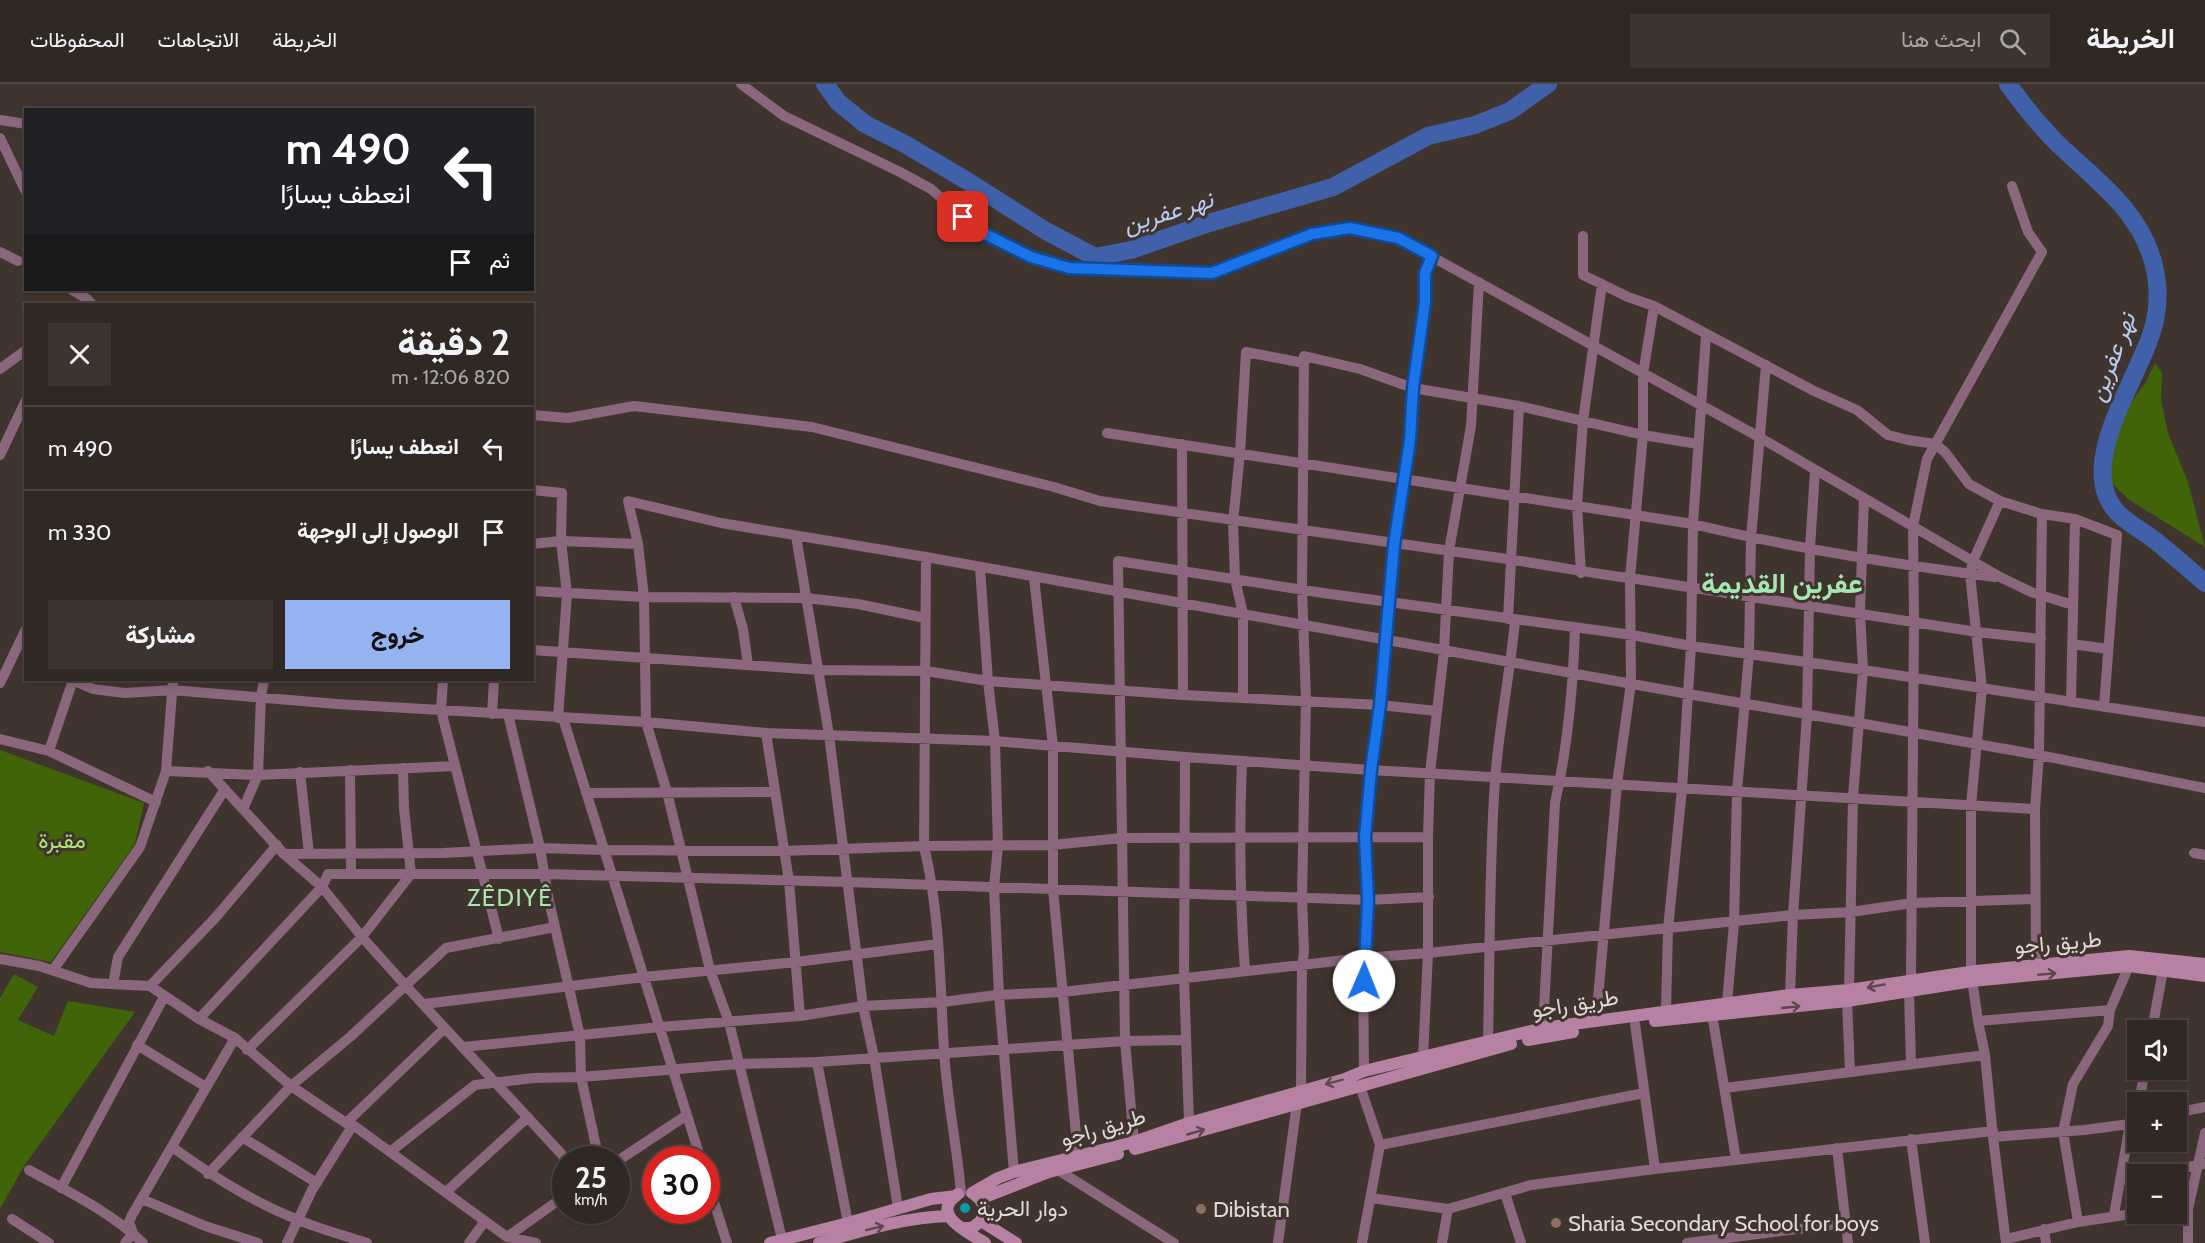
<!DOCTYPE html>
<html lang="ar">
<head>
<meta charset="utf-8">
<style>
  body { margin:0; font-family:Cabin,Vazirmatn,sans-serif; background:#3c342f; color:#f1f3f6; direction:rtl; height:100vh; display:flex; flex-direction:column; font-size:22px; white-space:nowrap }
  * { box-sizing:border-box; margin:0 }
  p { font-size:20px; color:#a8a6a5 }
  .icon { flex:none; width:33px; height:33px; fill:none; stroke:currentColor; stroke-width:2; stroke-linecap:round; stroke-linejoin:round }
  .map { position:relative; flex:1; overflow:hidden; direction:ltr }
  .sheet { position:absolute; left:24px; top:219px; width:510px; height:378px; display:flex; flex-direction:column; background:#302822; border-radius:0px; box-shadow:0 3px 9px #0003,0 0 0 2px #4b4440; direction:rtl }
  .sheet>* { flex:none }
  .hud { position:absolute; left:24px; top:24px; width:510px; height:183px; border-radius:0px; box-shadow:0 3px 9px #0003,0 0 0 2px #4b4440; direction:rtl; background:#202124; color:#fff; overflow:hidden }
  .tools { position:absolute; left:2127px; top:936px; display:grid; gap:12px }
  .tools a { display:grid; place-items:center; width:60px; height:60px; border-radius:0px; background:#302822; box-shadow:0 3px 9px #0003,0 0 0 2px #4b4440; font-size:30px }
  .speed { position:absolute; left:552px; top:1062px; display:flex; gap:12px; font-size:30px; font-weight:700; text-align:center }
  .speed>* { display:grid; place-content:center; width:78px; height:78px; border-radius:50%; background:#302822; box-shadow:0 3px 9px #0003,0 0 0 2px #4b4440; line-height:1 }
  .speed small { font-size:15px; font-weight:400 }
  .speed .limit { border:9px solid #d22; background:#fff; color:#111 }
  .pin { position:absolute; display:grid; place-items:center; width:51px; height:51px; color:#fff; margin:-26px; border-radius:12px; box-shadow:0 3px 9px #0006 }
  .me { position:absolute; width:66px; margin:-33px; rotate:1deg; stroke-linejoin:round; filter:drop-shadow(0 0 4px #0008) }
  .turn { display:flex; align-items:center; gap:21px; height:126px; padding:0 24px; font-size:27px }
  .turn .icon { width:78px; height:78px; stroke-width:2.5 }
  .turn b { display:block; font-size:42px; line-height:51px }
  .then { display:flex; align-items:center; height:57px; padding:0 24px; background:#0003; gap:12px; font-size:22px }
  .round { display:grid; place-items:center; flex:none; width:63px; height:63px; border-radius:0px; background:#3c342f }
  .overview { display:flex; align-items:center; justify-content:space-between; height:102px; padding:0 24px }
  h1 { font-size:36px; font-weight:800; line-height:45px }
  .primary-button { display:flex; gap:12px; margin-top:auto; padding:12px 24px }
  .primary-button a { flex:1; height:69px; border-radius:0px; background:#95b2f1; color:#111; font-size:24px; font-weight:800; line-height:69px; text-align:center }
  .primary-button a+a { background:#3c342f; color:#f1f3f6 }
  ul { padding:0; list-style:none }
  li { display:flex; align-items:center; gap:18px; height:84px; padding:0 24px; border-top:2px solid #4b4440 }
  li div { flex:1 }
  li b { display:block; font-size:22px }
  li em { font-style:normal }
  header { display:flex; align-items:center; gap:36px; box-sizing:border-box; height:84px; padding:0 30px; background:#302822; border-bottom:2px solid #4b4440 }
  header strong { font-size:28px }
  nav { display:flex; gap:33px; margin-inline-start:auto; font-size:21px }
  .search { width:420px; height:54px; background:#3c342f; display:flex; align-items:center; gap:15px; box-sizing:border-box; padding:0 21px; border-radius:0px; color:#a8a6a5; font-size:22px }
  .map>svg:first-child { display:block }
  .green { fill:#406407 }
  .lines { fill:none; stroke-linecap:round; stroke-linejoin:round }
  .river { stroke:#4061a9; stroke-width:18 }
  .minor { stroke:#8a677d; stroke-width:10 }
  .secondary { stroke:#b781a4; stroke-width:12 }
  .oneway { stroke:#5e484c }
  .route-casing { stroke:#114b97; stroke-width:15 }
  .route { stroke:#1a73e8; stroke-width:10 }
  .culture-dot { fill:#0f9aa8; stroke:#40352e; stroke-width:2 }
  .education-dot { fill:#8d6e63; stroke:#40352e; stroke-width:2 }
  .labels { text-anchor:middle; stroke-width:6; stroke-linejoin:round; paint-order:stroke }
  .park-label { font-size:22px; fill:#b1e779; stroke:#40352e }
  .street-label { font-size:22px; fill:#e0d9d4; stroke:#40352e }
  .poi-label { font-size:22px; fill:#e0d9d4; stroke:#40352e; text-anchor:start }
  .water-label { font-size:24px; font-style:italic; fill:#b7cbf3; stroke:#40352e }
  .neighbourhood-label { font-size:24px; letter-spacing:1.5px; fill:#a6e7b1; stroke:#40352e }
  .district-label { font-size:28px; font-weight:bold; fill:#a6e7b1; stroke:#40352e }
</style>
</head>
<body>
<header>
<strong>الخريطة</strong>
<div class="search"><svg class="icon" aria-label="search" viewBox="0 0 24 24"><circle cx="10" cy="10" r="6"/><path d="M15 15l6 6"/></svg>ابحث هنا</div>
<nav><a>الخريطة</a><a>الاتجاهات</a><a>المحفوظات</a></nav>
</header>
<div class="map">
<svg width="2205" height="1159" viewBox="0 0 2205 1159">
  <rect width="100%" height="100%" fill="#40352e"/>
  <path class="green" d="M2155 279 2162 289 2161 316 2168 349 2188 398 2205 463 2128 415 2111 398 2105 372 2132 317 2146 298Z
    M0 666 144 719 135 760 51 878 0 868Z
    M14 890 38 903 18 936 54 952 68 917 135 928 24 1082 0 1125V914Z"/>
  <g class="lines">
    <path class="river" d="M825 0 838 18 865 40 903 59 964 95 1046 147 1095 173 1131 166 1209 139 1333 103 1428 52 1475 41 1510 27 1548 0
      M2008 0C2023 21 2039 41 2057 59 2094 95 2139 125 2153 178 2158 196 2159 217 2155 236 2145 288 2072 379 2117 428 2127 439 2144 448 2157 458 2173 471 2189 485 2205 499"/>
    <path class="minor" d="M741 0 784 32 900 88 931 105 979 147 1031 173 1069 184 1212 189 1312 150 1350 144 1398 154 1759 353 2000 493 2031 508 2073 521
      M0 36 26 40
      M0 54 26 108
      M1583 152V191L1628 213 1654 222 1814 307 1857 326 1888 351 1908 356 1935 360 1945 368 1969 400 2000 417 2042 430 2075 435
      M0 168 18 177
      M72 206 87 215 92 220
      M0 285 26 266
      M532 331 568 334 634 322 812 343 1054 403 1100 417C1234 436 1367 456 1500 474 1544 480 1587 489 1630 494L1977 548 2041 555
      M1107 349 1693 440C1792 464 1894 480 1995 493
      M1182 360 1183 611
      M0 371 26 316
      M532 406 562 409 561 457 567 510 558 634
      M2000 417 1973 477 1970 490 1982 604 1971 721V888L1978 937 1985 971 1993 1053 2006 1159
      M796 452 829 651 863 922 874 973 898 1124
      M532 460 561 457 638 460
      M926 473 924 762C940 829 940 898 944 967 947 1015 957 1062 961 1109
      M980 484 988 597 995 657 998 762 994 803 999 911 1014 1088
      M1581 489 1577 422 1583 337 1602 200
      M1034 494 1053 662V805L1078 1071
      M532 507 644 513 806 514 858 520 925 534
      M734 513 743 545 748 581
      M1508 535 1519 322
      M2072 560 2108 565
      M532 566 818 586 926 587 988 597 1183 611 1380 621 1436 627
      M72 596 93 605 125 609 172 606 337 620 646 638 766 649 995 657 1185 673 1371 686 2035 725
      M443 596 441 626 499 855
      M0 599 26 545
      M1243 613V530L1235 495 1233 438 1240 369 1246 268 1304 279
      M2071 618 2075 435 2117 451 2104 623
      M492 630 494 596
      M508 630 540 764 549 817 580 952 581 993 599 1076
      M563 634 701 1076
      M766 649 789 797 800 932
      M0 655 49 667 156 718
      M49 667 73 596
      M1185 673 1184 893 1189 1039
      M1242 677C1239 747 1240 817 1245 887
      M350 686 351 789
      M166 687 258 691 455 682
      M208 687 284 770 322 803 362 853 406 902 567 1076
      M300 688 309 770
      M587 709 773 708
      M243 725 258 691 261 612 264 596
      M2194 769 2205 771
      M284 770 443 769 540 764 604 766 783 767 924 762 1052 761 1122 754 1428 753
      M0 875 39 882 91 899 150 902 199 935 235 954 291 1002 346 1039 353 1041 507 1153 536 1159
      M2036 880 2035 725 2039 671 2042 430
      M53 886 140 763 166 687 173 596
      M113 900 118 873 225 705
      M150 902 216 833 277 761
      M1790 911 1793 831 1807 631 1810 464 1815 387
      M1727 919 1734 839 1737 707 1749 570 1751 454 1766 281
      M424 920 644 893 796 878 938 860
      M1666 927 1668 845 1682 705 1691 562 1693 440 1706 251
      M1712 930 1736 1075
      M199 935 322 803 328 790H544L848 798 1368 816 1429 813
      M1596 937 1617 700 1631 599 1630 494 1643 351V290L1654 222
      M1978 937 2110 926
      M1635 940 1655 1085
      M1543 944 1555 719C1568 662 1573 603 1575 545
      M2152 946 2163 886
      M1488 958C1490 870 1489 783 1495 696 1499 643 1510 590 1515 537
      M137 961 206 1003
      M463 963 660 943 800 932 863 922 943 918 996 911 1062 908 1363 874 1428 869 1793 831 1851 828 1912 819 2034 815
      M247 966 362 853 411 790 404 724 403 684
      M1423 974 1428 869V753L1430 689 1444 567 1449 467 1471 342 1479 198
      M817 978 848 1139
      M1911 980 1909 908 1911 896 1914 538 1913 442 1927 375 2042 168 2028 148 2012 102
      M1364 987 1363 874 1368 816 1365 753 1371 686 1380 621 1394 461 1410 356 1413 304 1426 218 1425 189 1432 173
      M1850 987 1847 917 1849 906 1853 713 1863 586 1860 528 1864 414
      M1360 1002 1380 1061 1362 1159
      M1725 1004 1985 971
      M1301 1007 1302 882 1304 868 1302 813 1306 616 1302 505 1304 272 1360 285 1413 304 1519 322 1643 351 1698 360
      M2139 1018 2145 986
      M2176 1029 2205 1023
      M346 1039 445 944
      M242 1053 317 1099
      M1993 1053 2084 1046 2130 1040 2138 1037
      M1911 1055 1925 1159
      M1134 1058 1125 957 1118 477 1323 509 1632 551 1691 562 1863 586 2205 638
      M1380 1061 1644 1009
      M172 1063C211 1091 251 1117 296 1135 319 1145 343 1151 367 1159
      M1837 1064 1848 1159
      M390 1068 475 1001 534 994 581 993 739 980 817 978 1125 957 1186 956
      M616 1078 687 1031
      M29 1086C67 1107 111 1128 143 1159
      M1058 1086 1174 1159
      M208 1090 291 1002 350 953 446 864 555 843
      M2150 1090 2205 1080
      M706 1093 727 1159
      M2120 1097 2138 1093
      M61 1104 164 913
      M446 1108 528 1033
      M1505 1109 1521 1159
      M1371 1114 1448 1125 1531 1101 1655 1085 1993 1047
      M142 1115 205 1142 258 1159
      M2114 1131 2130 1040
      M12 1135 49 1159
      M2078 1138 2063 1048 2073 1000 2108 942 2110 926 2129 882V875
      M2044 1145 2046 1159
      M507 1153 566 1111
      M782 1155 729 938 710 886 667 708 646 638 644 513 638 460 628 417 721 439 926 473 1688 610 1859 639 2039 671 2205 704
      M2006 1155 2078 1138 2138 1129
      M125 1159 133 1149 129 1138 132 1131 235 954
      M287 1159 312 1106 353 1041
      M469 1159 485 1137
      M1278 1159 1297 1019
      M1442 1159 1448 1125
      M1687 1159 1846 1139
      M2188 1159V1125L2205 1049"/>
    <path class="secondary" d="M1655 937 1847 917 1972 897 2129 882 2205 892
      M1528 956 1573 948
      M1135 1065 1511 960
      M972 1109 998 1094 1014 1088 1134 1058 1189 1039 1345 995 1364 987 1543 944 1790 911 1849 906 1976 887 2129 872 2205 880
      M958 1110C928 1131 970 1149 985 1159
      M980 1115 1049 1088 1118 1070
      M981 1137 1016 1159
      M961 1144H972L981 1137C985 1126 985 1118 975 1111
      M770 1159 848 1139 931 1115 956 1112
      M819 1159C861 1147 905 1133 949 1132"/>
  </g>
  <defs><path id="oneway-shaft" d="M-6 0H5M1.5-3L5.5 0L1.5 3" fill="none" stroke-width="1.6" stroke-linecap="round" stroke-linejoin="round" transform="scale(1.5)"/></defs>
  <g class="oneway">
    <use href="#oneway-shaft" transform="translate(2047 890) rotate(-5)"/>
    <use href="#oneway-shaft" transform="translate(1876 902) rotate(170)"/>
    <use href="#oneway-shaft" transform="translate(1791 923) rotate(-6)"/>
    <use href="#oneway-shaft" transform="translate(1334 998) rotate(165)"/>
    <use href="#oneway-shaft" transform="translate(1196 1048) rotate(-16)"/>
    <use href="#oneway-shaft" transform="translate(875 1144) rotate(-14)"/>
  </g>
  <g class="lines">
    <g class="route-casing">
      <path id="route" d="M963 133 979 147 1031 173 1069 184 1212 189 1312 150 1350 144 1398 154 1432 172 1425 189V218L1413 304 1410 356 1394 461 1380 621 1371 686 1365 753 1368 816 1364 897"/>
    </g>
    <use href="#route" class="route"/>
  </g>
  <circle class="culture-dot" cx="965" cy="1124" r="6"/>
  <g class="education-dot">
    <circle cx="1201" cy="1125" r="6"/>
    <circle cx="1556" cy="1139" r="6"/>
  </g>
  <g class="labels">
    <g class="park-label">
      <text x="62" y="764">مقبرة</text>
    </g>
    <g class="street-label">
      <text transform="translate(2058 858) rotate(-5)" y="8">طريق راجو</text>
      <text transform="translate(1575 919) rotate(-9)" y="8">طريق راجو</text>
      <text transform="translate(1103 1043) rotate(-16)" y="8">طريق راجو</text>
    </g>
    <g class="poi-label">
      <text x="977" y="1132">دوار الحرية</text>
      <text x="1213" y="1133">Dibistan</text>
      <text x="1568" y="1147">Sharia Secondary School for boys</text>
    </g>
    <g class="water-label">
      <text transform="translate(1168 128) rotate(-17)" y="8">نهر عفرين</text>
      <text transform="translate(2112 273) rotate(-69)" y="8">نهر عفرين</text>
    </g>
    <g class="neighbourhood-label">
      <text x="510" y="822">ZÊDIYÊ</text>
    </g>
    <g class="district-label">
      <text x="1782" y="509">عفرين القديمة</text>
    </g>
  </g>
</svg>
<div class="tools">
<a><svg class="icon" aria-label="sound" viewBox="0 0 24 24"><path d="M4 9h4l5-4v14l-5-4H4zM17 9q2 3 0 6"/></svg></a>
<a>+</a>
<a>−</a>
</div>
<div class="speed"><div>25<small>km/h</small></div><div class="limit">30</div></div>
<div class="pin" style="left:963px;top:133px;background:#d93025"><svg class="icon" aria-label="arrive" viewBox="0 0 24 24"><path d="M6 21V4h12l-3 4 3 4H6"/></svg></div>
<svg class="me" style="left:1364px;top:897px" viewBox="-20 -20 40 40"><circle r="19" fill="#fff"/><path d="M0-13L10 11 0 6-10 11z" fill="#1a73e8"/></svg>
<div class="hud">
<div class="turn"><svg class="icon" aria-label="left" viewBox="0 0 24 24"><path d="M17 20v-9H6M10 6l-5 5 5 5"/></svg><div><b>490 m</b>انعطف يسارًا</div></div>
<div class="then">ثم<svg class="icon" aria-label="arrive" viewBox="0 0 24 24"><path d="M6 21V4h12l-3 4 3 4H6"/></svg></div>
</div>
<section class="sheet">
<div class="overview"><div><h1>2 دقيقة</h1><p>820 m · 12:06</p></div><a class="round"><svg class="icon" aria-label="close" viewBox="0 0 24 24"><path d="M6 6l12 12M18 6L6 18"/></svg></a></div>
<ul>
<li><svg class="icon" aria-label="left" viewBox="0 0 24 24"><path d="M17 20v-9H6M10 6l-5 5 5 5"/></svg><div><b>انعطف يسارًا</b></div><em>490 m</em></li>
<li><svg class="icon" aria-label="arrive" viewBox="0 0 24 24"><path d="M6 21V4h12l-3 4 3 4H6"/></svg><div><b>الوصول إلى الوجهة</b></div><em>330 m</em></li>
</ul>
<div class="primary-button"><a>خروج</a><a>مشاركة</a></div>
</section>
</div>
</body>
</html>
